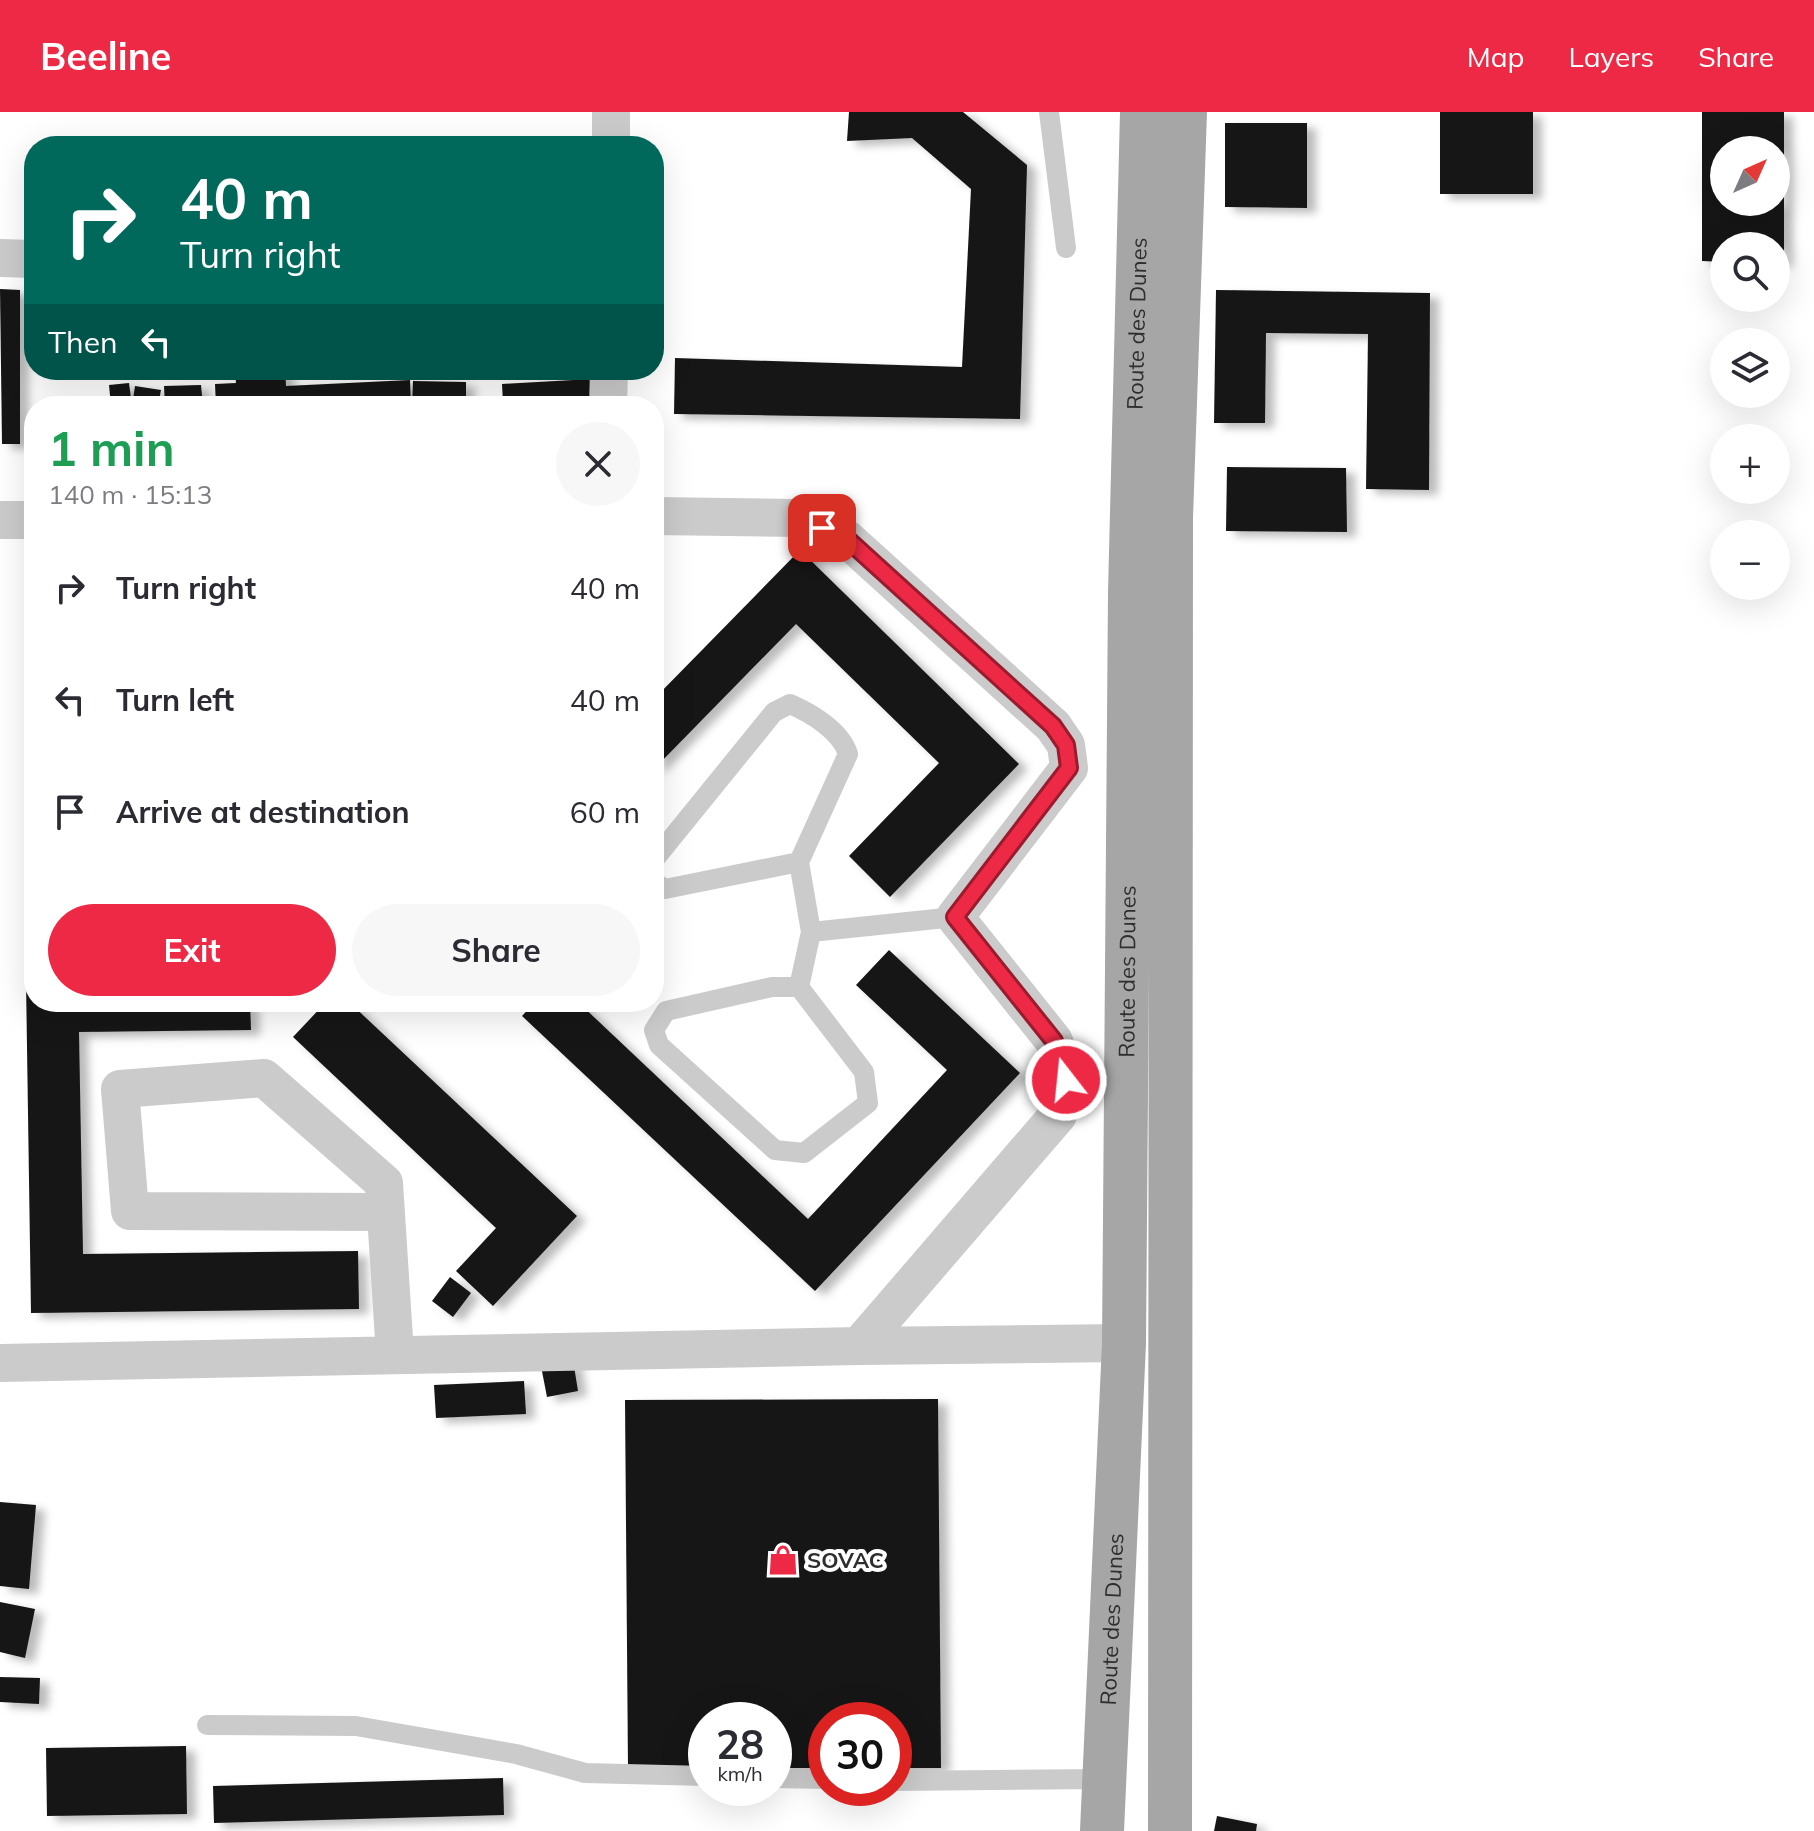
<!DOCTYPE html>
<html lang="en">
<head>
<meta charset="utf-8">
<style>
  body { margin:0; font-family:Mulish,sans-serif; background:#f7f7f7; color:#2b2b33; height:100vh; display:flex; flex-direction:column; font-size:30px; white-space:nowrap }
  * { box-sizing:border-box; margin:0 }
  p { font-size:26px; color:#7c7c81 }
  .icon { flex:none; width:44px; height:44px; fill:none; stroke:currentColor; stroke-width:2; stroke-linecap:round; stroke-linejoin:round }
  .map { position:relative; flex:1; overflow:hidden }
  .sheet { position:absolute; left:24px; top:284px; width:640px; height:616px; display:flex; flex-direction:column; background:#fff; border-radius:32px; box-shadow:0 8px 32px #0002 }
  .sheet>* { flex:none }
  .top-card { position:absolute; left:24px; top:24px; width:640px; height:244px; border-radius:32px; box-shadow:0 8px 32px #0002; background:#00695c; color:#fff; overflow:hidden }
  .needle { width:52px; rotate:45deg }
  .buttons { position:absolute; left:1710px; top:24px; display:grid; gap:16px }
  .buttons a { display:grid; place-items:center; width:80px; height:80px; border-radius:50%; background:#fff; box-shadow:0 8px 32px #0002; font-size:40px }
  .speed { position:absolute; left:688px; top:1590px; display:flex; gap:16px; font-size:40px; font-weight:700; text-align:center }
  .speed>* { display:grid; place-content:center; width:104px; height:104px; border-radius:50%; background:#fff; box-shadow:0 8px 32px #0002; line-height:1 }
  .speed small { font-size:20px; font-weight:400 }
  .speed .limit { border:12px solid #d22; background:#fff; color:#111 }
  .pin { position:absolute; display:grid; place-items:center; width:68px; height:68px; color:#fff; margin:-34px; border-radius:16px; box-shadow:0 4px 12px #0006 }
  .me { position:absolute; width:88px; margin:-44px; rotate:344deg; stroke-linejoin:round; filter:drop-shadow(0 0 6px #0008) }
  .turn { display:flex; align-items:center; gap:28px; height:168px; padding:0 24px; font-size:36px }
  .turn .icon { width:104px; height:104px; stroke-width:2.5 }
  .turn b { display:block; font-size:56px; line-height:68px }
  .then { display:flex; align-items:center; height:76px; padding:0 24px; background:#0003; gap:16px; font-size:30px }
  .round { display:grid; place-items:center; flex:none; width:84px; height:84px; border-radius:42px; background:#f7f7f7 }
  .headline { display:flex; align-items:center; justify-content:space-between; height:136px; padding:0 24px }
  h1 { font-size:48px; font-weight:700; line-height:60px; color:#1e9e55 }
  .primary-button { display:flex; gap:16px; margin-top:auto; padding:16px 24px }
  .primary-button a { flex:1; height:92px; border-radius:48px; background:#ed2945; color:#fff; font-size:32px; font-weight:700; line-height:92px; text-align:center }
  .primary-button a+a { background:#f7f7f7; color:#2b2b33 }
  ul { padding:0; list-style:none }
  li { display:flex; align-items:center; gap:24px; height:112px; padding:0 24px }
  li div { flex:1 }
  li b { display:block; font-size:30px }
  li em { font-style:normal }
  header { display:flex; align-items:center; gap:48px; box-sizing:border-box; height:112px; padding:0 40px; background:#ed2945; color:#fff }
  header strong { font-size:38px }
  nav { display:flex; gap:44px; margin-inline-start:auto; font-size:28px }
  .map>svg:first-child { display:block }
  .building { fill:#151515; fill-rule:evenodd; filter:url(#shadow) }
  .lines { fill:none; stroke-linecap:round; stroke-linejoin:round }
  .service { stroke:#cbcbcb; stroke-width:20 }
  .minor { stroke:#cbcbcb; stroke-width:38 }
  .primary { stroke:#a6a6a6; stroke-width:44 }
  .route-casing { stroke:#9a1b2d; stroke-width:20 }
  .route { stroke:#ed2945; stroke-width:14 }
  .labels { text-anchor:middle; stroke-width:8; stroke-linejoin:round; paint-order:stroke }
  .street-label { font-size:22px; fill:#2e2e2e; stroke:#fff }
  .poi-label { font-size:22px; font-weight:bold; fill:#2e2e2e; stroke:#fff; text-anchor:start }
</style>
</head>
<body>
<header>
<strong>Beeline</strong>
<nav><a>Map</a><a>Layers</a><a>Share</a></nav>
</header>
<div class="map">
<svg width="1814" height="1719" viewBox="0 0 1814 1719">
  <defs>
    <filter id="shadow"><feDropShadow dx="9" dy="5" stdDeviation="4" flood-color="#0004"/></filter>
  </defs>
  <rect width="100%" height="100%" fill="#fff"/>
  <path class="building" d="M849 0H963L1027 53 1020 307 674 302 675 246 962 255 971 77 912 26 847 29Z
    M1440 0H1533V82H1440Z
    M1702 0H1784V150H1776V134H1724V150L1702 149ZM1724 38H1776V90H1724Z
    M1225 11H1307V96L1225 95Z
    M0 177 20 178V332H2Z
    M1216 178 1430 181 1429 378 1366 377 1368 222 1266 221 1265 311H1214Z
    M27 182H34V249H29Z
    M235 258H285L286 274 410 268 411 294H216L215 272 236 271Z
    M591 267 593 294H470V290L503 291 502 272Z
    M413 269 466 270V294H412Z
    M129 271 132 294H111L109 273Z
    M201 273 203 294H165L164 274Z
    M135 274 161 278 158 294H132Z
    M1227 355 1346 356 1347 420 1226 419Z
    M800 438 1019 652 890 785 849 744 939 651 796 512 654 657V587Z
    M889 838 1020 961 815 1179 522 904 535 890H578L808 1107 947 958 856 873Z
    M26 868H34V890H250L251 918 79 920 83 1142 358 1139 359 1197 31 1201Z
    M326 890H349L577 1104 493 1194 456 1159 496 1116 293 925Z
    M450 1165 471 1181 453 1205 432 1189Z
    M573 1248 578 1279 547 1285 541 1254Z
    M524 1269 526 1302 436 1306 434 1273Z
    M938 1287 941 1656H894V1608H826V1656H774V1608H706V1656L628 1657 625 1288Z
    M0 1390 36 1393 29 1477 0 1474Z
    M0 1490 35 1497 25 1546 0 1540Z
    M0 1565 40 1566 39 1592 0 1590Z
    M186 1634 187 1702 47 1704 46 1636Z
    M503 1666 504 1703 214 1711 213 1674Z
    M1217 1704 1257 1712 1256 1719H1214Z"/>
  <g class="lines">
    <path class="service" d="M1049 0 1066 136
      M654 748 774 600 790 592C811 601 841 619 848 642L799 750 811 820
      M654 770 665 777 799 750
      M799 875H772L666 899 654 918 659 933 775 1038 804 1041 868 991 864 960 799 875 811 820 955 805
      M207 1613 356 1614 516 1642 585 1661 706 1664
      M774 1666 826 1667
      M894 1669 1103 1667"/>
    <path class="minor" d="M611 0V34
      M0 146 34 147
      M608 294 609 258
      M654 404 797 406 847 427 1053 614 1066 633 1069 656 955 805 1054 929 1066 968 1058 1003 859 1234
      M0 408H34
      M386 1100 130 1099 120 977 264 966 384 1071 395 1243
      M0 1251 859 1234 1124 1231"/>
    <g class="primary">
      <path id="s1" d="M1102 1719 1124 1231 1130 481 1142 0"/>
      <path d="M1170 1719 1171 406 1185 0"/>
    </g>
  </g>
  <g class="lines">
    <g class="route-casing">
      <path id="route" d="M822 416 847 427 1053 614 1066 633 1069 656 955 805 1054 929 1066 968"/>
    </g>
    <use href="#route" class="route"/>
  </g>
  <defs>
    <g id="shop-bare" transform="scale(2.4)"><path d="M-5-2.5h2.3a2.7 3.5 0 0 1 5.4 0H5L5.5 6h-11ZM-1.5-2.5h3a1.5 2.3 0 0 0-3 0Z" fill="#ed2945" stroke="#fff" stroke-width="2.5" paint-order="stroke"/></g>
  </defs>
  <g fill-rule="evenodd">
    <use href="#shop-bare" x="783" y="1448"/>
  </g>
  <g class="labels">
    <g class="street-label">
      <text dy="8" stroke="none"><textPath href="#s1" startOffset="1508">Route des Dunes</textPath></text>
      <text dy="8" stroke="none"><textPath href="#s1" startOffset="860">Route des Dunes</textPath></text>
      <text dy="8" stroke="none"><textPath href="#s1" startOffset="212">Route des Dunes</textPath></text>
    </g>
    <g class="poi-label">
      <text x="807" y="1456">SOVAC</text>
    </g>
  </g>
</svg>
<div class="buttons">
<a><svg class="needle" viewBox="-14 -14 28 28"><path d="M0-13l5 13h-10z" fill="#e53935"/><path d="M0 13l5-13h-10z" fill="#7c7c81"/></svg></a>
<a><svg class="icon" aria-label="search" viewBox="0 0 24 24"><circle cx="10" cy="10" r="6"/><path d="M15 15l6 6"/></svg></a>
<a><svg class="icon" aria-label="layers" viewBox="0 0 24 24"><path d="M12 4l9 5-9 5-9-5zM3 14l9 5 9-5"/></svg></a>
<a>+</a>
<a>−</a>
</div>
<div class="speed"><div>28<small>km/h</small></div><div class="limit">30</div></div>
<div class="pin" style="left:822px;top:416px;background:#d93025"><svg class="icon" aria-label="arrive" viewBox="0 0 24 24"><path d="M6 21V4h12l-3 4 3 4H6"/></svg></div>
<svg class="me" style="left:1066px;top:968px" viewBox="-20 -20 40 40"><circle r="17" fill="#ed2945" stroke="#fff" stroke-width="3"/><path d="M0-11L8 9 0 5-8 9z" fill="#fff"/></svg>
<div class="top-card">
<div class="turn"><svg class="icon" aria-label="right" viewBox="0 0 24 24"><path d="M7 20v-9h11M14 6l5 5-5 5"/></svg><div><b>40 m</b>Turn right</div></div>
<div class="then">Then<svg class="icon" aria-label="left" viewBox="0 0 24 24"><path d="M17 20v-9H6M10 6l-5 5 5 5"/></svg></div>
</div>
<section class="sheet">
<div class="headline"><div><h1>1 min</h1><p>140 m · 15:13</p></div><a class="round"><svg class="icon" aria-label="close" viewBox="0 0 24 24"><path d="M6 6l12 12M18 6L6 18"/></svg></a></div>
<ul>
<li><svg class="icon" aria-label="right" viewBox="0 0 24 24"><path d="M7 20v-9h11M14 6l5 5-5 5"/></svg><div><b>Turn right</b></div><em>40 m</em></li>
<li><svg class="icon" aria-label="left" viewBox="0 0 24 24"><path d="M17 20v-9H6M10 6l-5 5 5 5"/></svg><div><b>Turn left</b></div><em>40 m</em></li>
<li><svg class="icon" aria-label="arrive" viewBox="0 0 24 24"><path d="M6 21V4h12l-3 4 3 4H6"/></svg><div><b>Arrive at destination</b></div><em>60 m</em></li>
</ul>
<div class="primary-button"><a>Exit</a><a>Share</a></div>
</section>
</div>
</body>
</html>
